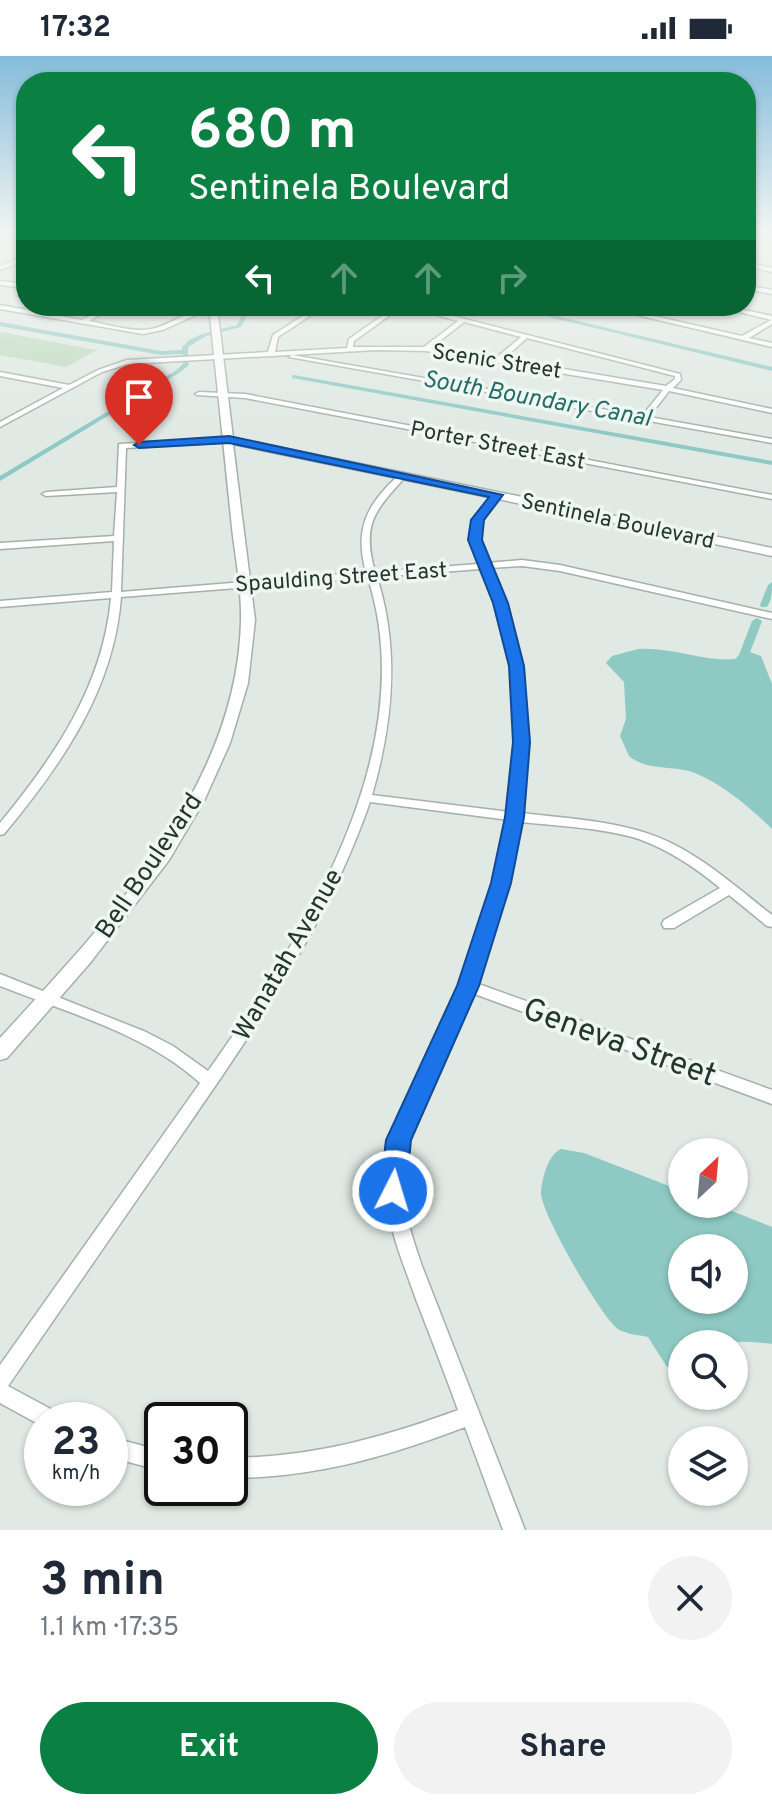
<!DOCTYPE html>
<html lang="en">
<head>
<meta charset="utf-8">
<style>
  body { margin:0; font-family:Overpass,sans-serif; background:#f2f2f3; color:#1f2937; height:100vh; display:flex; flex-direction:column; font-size:30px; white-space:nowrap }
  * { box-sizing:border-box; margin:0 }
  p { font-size:26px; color:#747a83 }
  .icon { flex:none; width:44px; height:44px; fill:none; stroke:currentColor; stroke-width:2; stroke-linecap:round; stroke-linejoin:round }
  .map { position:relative; height:1474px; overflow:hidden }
  .details { display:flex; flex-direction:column; background:#fff; flex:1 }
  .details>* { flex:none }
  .guide { position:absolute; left:16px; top:16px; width:740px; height:244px; border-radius:32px; box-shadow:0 2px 6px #0004; background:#0b8043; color:#fff; overflow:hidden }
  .needle { width:52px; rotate:26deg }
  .fabs { position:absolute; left:668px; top:1082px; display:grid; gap:16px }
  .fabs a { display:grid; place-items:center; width:80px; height:80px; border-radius:50%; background:#fff; box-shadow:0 2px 6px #0004; font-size:40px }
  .speed { position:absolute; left:24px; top:1346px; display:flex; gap:16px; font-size:40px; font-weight:700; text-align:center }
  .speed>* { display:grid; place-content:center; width:104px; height:104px; border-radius:50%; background:#fff; box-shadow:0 2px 6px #0004; line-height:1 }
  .speed small { font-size:20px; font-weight:400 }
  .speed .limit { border:4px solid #111; border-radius:12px; background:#fff; color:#111 }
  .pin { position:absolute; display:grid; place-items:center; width:68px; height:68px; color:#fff; margin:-82px -34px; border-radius:50% 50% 50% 0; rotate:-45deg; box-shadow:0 0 8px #0007 }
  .pin .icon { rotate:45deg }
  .me { position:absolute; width:88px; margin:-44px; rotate:5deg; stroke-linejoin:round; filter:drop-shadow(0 0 6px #0008) }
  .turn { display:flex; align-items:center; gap:28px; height:168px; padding:0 40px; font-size:36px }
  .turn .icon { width:104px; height:104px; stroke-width:2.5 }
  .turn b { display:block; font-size:56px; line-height:68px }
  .lanes { display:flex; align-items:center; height:76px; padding:0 40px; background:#0003; justify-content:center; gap:40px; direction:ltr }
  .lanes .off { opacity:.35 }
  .round { display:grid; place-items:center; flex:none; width:84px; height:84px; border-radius:42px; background:#f2f2f3 }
  .headline { display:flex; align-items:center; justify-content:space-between; height:136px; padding:0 40px }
  h1 { font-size:48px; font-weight:700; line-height:60px }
  .button { display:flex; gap:16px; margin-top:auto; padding:16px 40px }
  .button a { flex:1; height:92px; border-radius:48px; background:#0b8043; color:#fff; font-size:32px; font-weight:700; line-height:92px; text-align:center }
  .button a+a { background:#f2f2f3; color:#1f2937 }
  .status { display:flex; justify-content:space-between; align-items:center; height:56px; padding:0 40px; background:#fff; direction:ltr }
  .status svg { height:22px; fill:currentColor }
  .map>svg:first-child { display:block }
  .green { fill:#bbd9bc }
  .water { fill:#8ec9c4; fill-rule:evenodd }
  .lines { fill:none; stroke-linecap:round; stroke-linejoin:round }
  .canal { fill:#8ec9c4; fill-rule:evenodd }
  .minor-casing { stroke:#a4b0a9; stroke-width:3 }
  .tertiary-casing { stroke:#a4b0a9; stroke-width:3 }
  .minor { fill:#fff; fill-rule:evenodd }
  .tertiary { fill:#fff; fill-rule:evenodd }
  .route { fill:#1a73e8; stroke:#114b97; stroke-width:2 }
  .labels { text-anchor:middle; stroke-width:7; stroke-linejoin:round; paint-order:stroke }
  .far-street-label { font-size:22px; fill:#23382d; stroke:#f0f6f2 }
  .far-water-label { font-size:24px; font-style:italic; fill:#236d67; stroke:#f0f6f2 }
  .street-label { font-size:26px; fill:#23382d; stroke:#f0f6f2 }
  .near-street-label { font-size:32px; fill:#23382d; stroke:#f0f6f2 }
</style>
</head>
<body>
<div class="status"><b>17:32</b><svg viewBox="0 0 49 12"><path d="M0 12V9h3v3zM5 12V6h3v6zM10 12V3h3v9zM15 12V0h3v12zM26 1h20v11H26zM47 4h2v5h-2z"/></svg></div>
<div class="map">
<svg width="772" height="1474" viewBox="0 0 772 1474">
  <rect width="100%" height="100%" fill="#e0e9e3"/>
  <path class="green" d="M0 276 97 294 66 311 0 299Z"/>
  <path class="water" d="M638 593C673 591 703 606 735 603L744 594 761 600 772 628V773C751 752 718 724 689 715 670 710 645 714 629 700L620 680 626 663 624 626 606 607 612 600Z
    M561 1093 584 1097 682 1135V1148H714L772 1171V1288C742 1283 713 1288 682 1288V1312L667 1311 648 1281C639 1279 625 1278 618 1273 601 1261 541 1157 541 1137 542 1122 548 1099 561 1093ZM682 1192H734V1244H682Z"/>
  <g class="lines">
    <path class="canal" d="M249 250H256L250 254 241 271 206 280 188 291V300L185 302 182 298 161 299 0 270V266L161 295 182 294 183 290 189 284 202 278 237 269 245 253Z
      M504 250H514L772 311V315Z
      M183 303H187L189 309 179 317 0 425V420L175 315 183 308Z
      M294 319 772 405V409L292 322V320Z
      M772 526C772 536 772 543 767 551H761L760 549 768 529Z
      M757 562 762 565 749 599 747 601H741L739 599 752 565Z"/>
    <g class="minor-casing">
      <path id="minor" d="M26 200V204L0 214V210Z
        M746 206 772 212V216L746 210Z
        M0 225 26 228V232L0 229Z
        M746 229 772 234V238L746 233Z
        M0 249 82 264 108 250H116L89 265C107 268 134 277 151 273 173 269 194 248 216 254L196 259 163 274 143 278 0 253Z
        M318 250H325L278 281 275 296 347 292 349 283 396 250H403L354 285 353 291H424L458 265 404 250H414L680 318 681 324 673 332 772 353V357L669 335 649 361 772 383V387L289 301 292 299 642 360 663 334 426 295 377 294 128 308 102 316 0 371V366L63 332 0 320V316L69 329 98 314 127 304 268 296 273 279ZM464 266 521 281 496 302 431 292ZM527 282 675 320V323L666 330 503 303Z
        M599 250H610L742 280 771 264 715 250H726L772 260V268L749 282 772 287V291Z
        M199 336 245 338 772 439V443L245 342 197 339 195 338Z
        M229 382H232V386L126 392 121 536 366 516C357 484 361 459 384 434 390 427 396 421 403 417L407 419C376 454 361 466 375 516L478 508C465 475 471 462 494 437H497L501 439C480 464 474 475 487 507L522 504 560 509 772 557V563L560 515 522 510 489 512C495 526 503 538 507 552 529 618 530 689 522 757 562 762 605 764 643 776 693 791 732 828 772 859V871L767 870 729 839 674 872H664L662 868 664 864 720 832C696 812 669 794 639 783 605 772 557 770 521 766L502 849 476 927 772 1034V1048L472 937C462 960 453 983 442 1005 424 1042 402 1078 402 1120 402 1151 412 1181 422 1210L525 1474H503L465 1371C386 1401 314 1422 230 1422V1402C312 1401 382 1382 458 1354 445 1318 431 1282 417 1246 403 1206 385 1166 385 1123 384 1065 425 1012 448 961 475 897 496 832 509 764L370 746C328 867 256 971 185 1074 126 1159 67 1245 8 1330L58 1357 61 1364H42V1370L0 1347V1309L200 1027C145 977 68 957 0 930V918L146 976 173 990 208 1015C304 880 423 695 368 522L121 541C114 634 62 708 4 778L0 779V767C55 700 103 630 111 542L0 551V545L112 536 114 485 0 493V487L114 480 117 436 46 440 42 438 46 436 117 431 119 388ZM480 513C486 526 493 539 498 553 518 618 518 689 510 756L372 739C393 667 400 593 377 521Z
        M110 1381 162 1395V1415L110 1401Z"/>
    </g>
    <g class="tertiary-casing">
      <path id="tertiary" d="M209 250H217L233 382 772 492V500L233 388 255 564 248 627 230 687 204 745 169 804 90 907 7 1002 0 1004V982C106 866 237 733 241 565 242 531 234 495 231 462 224 391 216 321 209 250Z"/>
    </g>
    <use href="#minor" class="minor"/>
    <use href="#tertiary" class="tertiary"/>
  </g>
  <linearGradient id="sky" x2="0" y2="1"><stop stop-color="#84bcda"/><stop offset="0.46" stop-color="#f1f5f2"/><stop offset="1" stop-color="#f1f5f2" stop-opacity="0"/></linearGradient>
  <rect width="772" height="382" fill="url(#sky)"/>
  <path class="route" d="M229 380 503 439 484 464 482 484 508 547 524 610 530 686 524 761 511 827 479 930 411 1084 406 1135 402 1143 393 1147 384 1143 380 1135 386 1084 457 930 491 827 505 761 513 686 509 610 493 547 468 484 471 464 489 441 229 387 139 392 134 389 139 386Z"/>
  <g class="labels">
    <g class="far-street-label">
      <text transform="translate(497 304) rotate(9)" y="8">Scenic Street</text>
      <text transform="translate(498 388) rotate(11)" y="8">Porter Street East</text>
      <text transform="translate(618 464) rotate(12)" y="8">Sentinela Boulevard</text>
      <text transform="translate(341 520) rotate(-4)" y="8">Spaulding Street East</text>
    </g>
    <g class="far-water-label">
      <text transform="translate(537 342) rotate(10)" y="8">South Boundary Canal</text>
    </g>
    <g class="street-label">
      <text transform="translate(148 809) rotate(-56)" y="9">Bell Boulevard</text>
      <text transform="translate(287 898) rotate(-60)" y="9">Wanatah Avenue</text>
    </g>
    <g class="near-street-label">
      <text transform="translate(620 985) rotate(20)" y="11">Geneva Street</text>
    </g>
  </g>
</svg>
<div class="fabs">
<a><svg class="needle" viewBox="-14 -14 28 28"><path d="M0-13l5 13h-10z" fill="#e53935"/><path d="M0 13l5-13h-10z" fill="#747a83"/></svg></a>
<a><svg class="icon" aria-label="sound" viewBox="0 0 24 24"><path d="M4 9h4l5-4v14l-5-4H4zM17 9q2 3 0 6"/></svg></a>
<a><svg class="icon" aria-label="search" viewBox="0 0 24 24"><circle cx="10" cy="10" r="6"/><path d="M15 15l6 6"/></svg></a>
<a><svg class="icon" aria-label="layers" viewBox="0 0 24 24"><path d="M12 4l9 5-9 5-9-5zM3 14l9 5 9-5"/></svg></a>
</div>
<div class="speed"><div>23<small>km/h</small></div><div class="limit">30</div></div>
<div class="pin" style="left:139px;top:389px;background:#d93025"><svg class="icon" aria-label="arrive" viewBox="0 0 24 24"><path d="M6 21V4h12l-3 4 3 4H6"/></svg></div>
<svg class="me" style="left:393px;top:1135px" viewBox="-20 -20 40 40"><circle r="17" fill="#1a73e8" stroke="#fff" stroke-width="3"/><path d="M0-11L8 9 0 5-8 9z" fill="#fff"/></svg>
<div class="guide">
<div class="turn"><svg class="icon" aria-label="left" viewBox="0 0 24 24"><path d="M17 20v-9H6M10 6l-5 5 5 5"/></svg><div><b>680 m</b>Sentinela Boulevard</div></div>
<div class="lanes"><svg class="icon" aria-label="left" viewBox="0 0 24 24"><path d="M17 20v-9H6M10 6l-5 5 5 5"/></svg><svg class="icon off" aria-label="ahead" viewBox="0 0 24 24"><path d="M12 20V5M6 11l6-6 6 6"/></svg><svg class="icon off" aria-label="ahead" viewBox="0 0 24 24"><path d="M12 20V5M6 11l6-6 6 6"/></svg><svg class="icon off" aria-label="right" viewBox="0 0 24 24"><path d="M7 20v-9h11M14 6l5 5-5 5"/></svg></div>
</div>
</div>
<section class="details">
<div class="headline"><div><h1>3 min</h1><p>1.1 km · 17:35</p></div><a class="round"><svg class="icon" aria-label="close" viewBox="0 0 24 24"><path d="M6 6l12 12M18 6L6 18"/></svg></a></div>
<div class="button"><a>Exit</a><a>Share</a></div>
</section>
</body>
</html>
